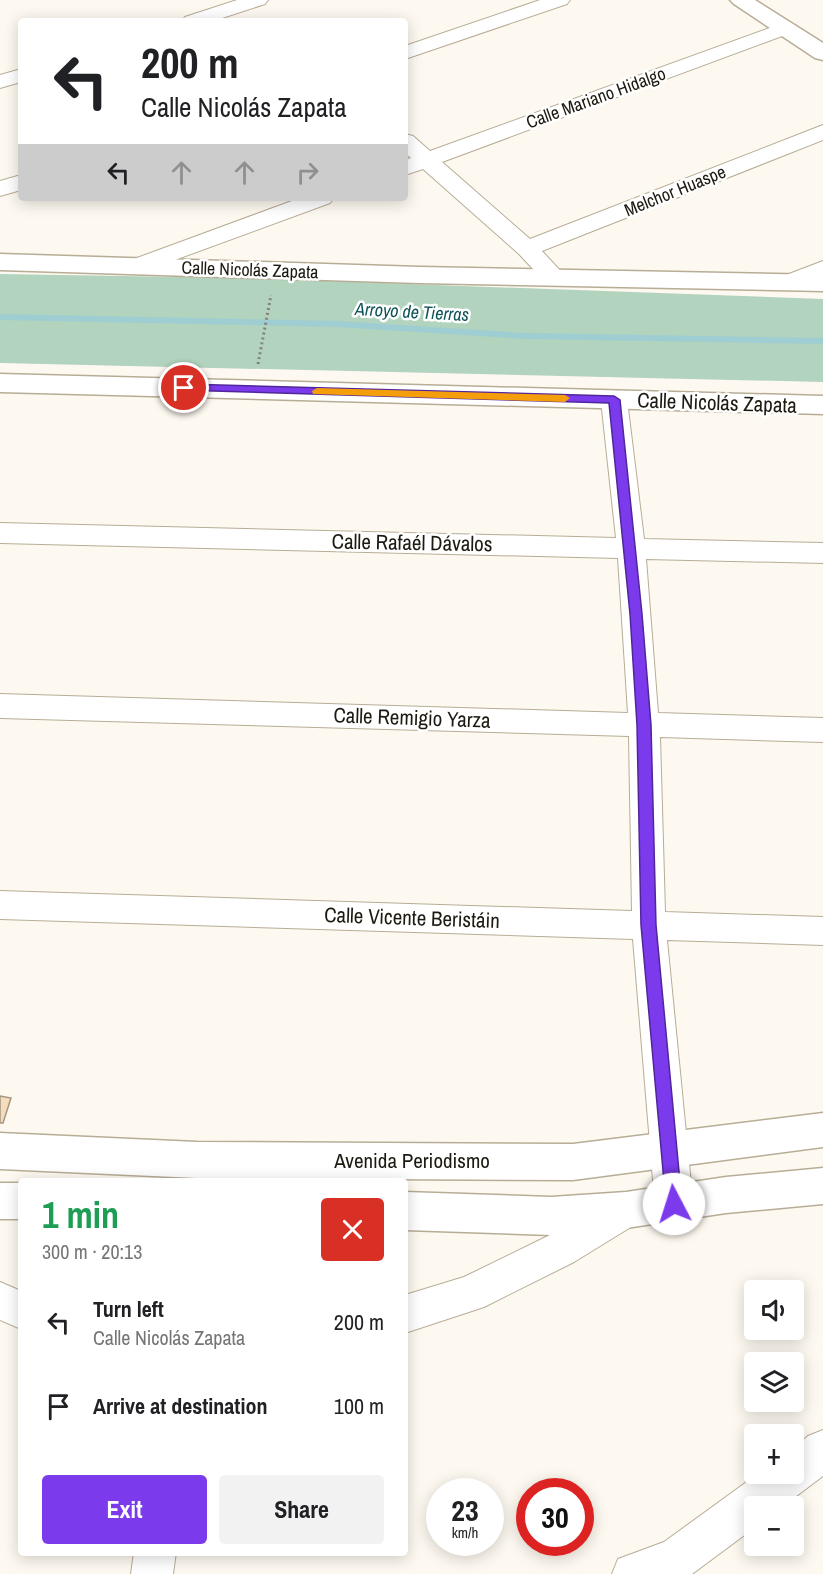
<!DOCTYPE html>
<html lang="en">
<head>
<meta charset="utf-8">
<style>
  body { margin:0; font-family:"Archivo Narrow",sans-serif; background:#f2f2f2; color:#202124; height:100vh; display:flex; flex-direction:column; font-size:22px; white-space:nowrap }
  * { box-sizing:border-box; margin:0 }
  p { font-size:20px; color:#757577 }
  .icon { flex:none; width:33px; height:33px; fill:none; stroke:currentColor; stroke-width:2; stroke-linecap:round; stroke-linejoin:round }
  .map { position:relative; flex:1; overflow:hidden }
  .details { position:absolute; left:18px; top:1178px; width:390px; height:378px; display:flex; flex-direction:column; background:#fff; border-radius:6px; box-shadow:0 3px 15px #0003 }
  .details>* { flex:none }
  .banner { position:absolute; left:18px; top:18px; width:390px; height:183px; border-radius:6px; box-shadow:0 3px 15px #0003; background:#fff; color:#202124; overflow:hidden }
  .buttons { position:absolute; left:744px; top:1280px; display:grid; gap:12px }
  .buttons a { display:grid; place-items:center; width:60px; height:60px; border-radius:6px; background:#fff; box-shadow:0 3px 15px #0003; font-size:30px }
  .speed { position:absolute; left:426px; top:1478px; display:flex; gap:12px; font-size:30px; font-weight:700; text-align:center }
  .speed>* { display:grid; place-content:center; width:78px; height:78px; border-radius:50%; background:#fff; box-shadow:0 3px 15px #0003; line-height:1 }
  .speed small { font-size:15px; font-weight:400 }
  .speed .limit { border:9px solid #d22; background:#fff; color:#111 }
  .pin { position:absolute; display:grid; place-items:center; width:51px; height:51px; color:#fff; margin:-26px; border:3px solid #fff; border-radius:50%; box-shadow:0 2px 6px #0007 }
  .me { position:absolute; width:66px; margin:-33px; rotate:355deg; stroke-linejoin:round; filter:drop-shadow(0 0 4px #0008) }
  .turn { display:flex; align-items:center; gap:21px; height:126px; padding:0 24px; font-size:27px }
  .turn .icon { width:78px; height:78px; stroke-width:2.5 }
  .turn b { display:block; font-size:42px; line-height:51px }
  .lanes { display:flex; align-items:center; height:57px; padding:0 24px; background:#0003; justify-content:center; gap:30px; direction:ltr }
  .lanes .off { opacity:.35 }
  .round { display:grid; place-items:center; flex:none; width:63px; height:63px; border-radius:6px; background:#f2f2f2 }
  .headline { display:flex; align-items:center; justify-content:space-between; height:102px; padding:0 24px }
  h1 { font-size:36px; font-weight:700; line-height:45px; color:#1e9e55 }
  .action { display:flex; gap:12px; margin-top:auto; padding:12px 24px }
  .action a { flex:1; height:69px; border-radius:6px; background:#7c3aed; color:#fff; font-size:24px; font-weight:700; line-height:69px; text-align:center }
  .action a+a { background:#f2f2f2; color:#202124 }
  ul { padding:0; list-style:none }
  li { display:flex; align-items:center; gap:18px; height:84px; padding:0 24px }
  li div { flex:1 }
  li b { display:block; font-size:22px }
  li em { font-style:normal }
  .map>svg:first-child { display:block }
  .green { fill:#b2d3be }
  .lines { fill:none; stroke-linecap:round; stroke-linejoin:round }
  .stream { fill:#9eced1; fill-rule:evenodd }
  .building { fill:#f4dcbc; stroke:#a59682; stroke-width:1.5 }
  .minor-casing { stroke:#b7ad96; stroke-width:2 }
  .tertiary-casing { stroke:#b7ad96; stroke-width:3 }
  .path { stroke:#868279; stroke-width:3; stroke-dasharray:2 3; stroke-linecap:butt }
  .minor { fill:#fff; fill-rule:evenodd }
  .tertiary { fill:#fff; fill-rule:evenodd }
  .route { fill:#7c3aed; stroke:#51269a; stroke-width:1.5 }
  .slow { fill:#f59e0b }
  .labels { text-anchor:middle; stroke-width:5; stroke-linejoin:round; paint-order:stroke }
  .far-street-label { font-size:18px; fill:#1d1a11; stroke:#fff }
  .far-water-label { font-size:18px; font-style:italic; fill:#0e5358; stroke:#fff }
  .street-label { font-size:21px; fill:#1d1a11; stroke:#fff }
</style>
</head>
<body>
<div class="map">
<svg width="823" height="1574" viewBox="0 0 823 1574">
  <rect width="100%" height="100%" fill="#fef9f0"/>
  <path class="green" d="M0 274 245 278 823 299V382L0 363Z"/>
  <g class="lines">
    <path class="stream" d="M0 314 338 321 525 333 823 338V344L525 339 338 327 0 320Z"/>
  </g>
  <path class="building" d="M0 1096 11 1098 3 1123H0Z"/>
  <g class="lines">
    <g class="minor-casing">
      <path id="minor" d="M237 0H268L265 4 213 21H182L185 17Z
        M540 0H570L567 4 405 59V46Z
        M786 22 793 24 796 28 793 32 442 162 530 239 823 125V140L542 251 567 278 564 283 555 285 546 283 519 254 423 169 405 175V160L411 158 405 153V134L413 136 430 151Z
        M21 69V82L0 88V75Z
        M21 175V190L0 196V181Z
        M300 198H334L330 203 142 272 134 274 126 272 122 267 126 262Z
        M823 261V277L790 289 781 287 778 282 781 277Z
        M614 392 623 394 627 400 644 539 823 543V563L646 559 658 713 823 718V742L660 737 665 912 823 917V945L667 940 693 1204 687 1216 674 1222 661 1216 655 1204 633 939 0 919V891L632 911 629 736 0 718V694L628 713 618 558 0 543V523L616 538 601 400 605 394Z
        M626 1192 639 1198 645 1210 639 1222 574 1262 484 1307 405 1333V1295L464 1277 548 1236 613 1198Z
        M0 1282 21 1291V1329L0 1320Z
        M823 1430V1476L783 1506H754V1528L692 1574H612L618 1559 664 1542 759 1473H794V1448L808 1436Z
        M134 1552H176L173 1574H131Z"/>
    </g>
    <g class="tertiary-casing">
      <path id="tertiary" d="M730 0H755L823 43V60L815 58 734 4Z
        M0 254 420 267 823 275V291L420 283 0 270Z
        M0 374 823 396V414L0 392Z
        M823 1113V1147L573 1180 197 1178 0 1169V1133L197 1142 573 1144Z
        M823 1168V1204L726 1213 626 1228 551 1235 405 1230V1192L551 1197 626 1192 726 1177Z
        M0 1183H21V1219H0Z"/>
    </g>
    <path class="path" d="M258 364 271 295"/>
    <use href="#minor" class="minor"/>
    <use href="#tertiary" class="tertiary"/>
  </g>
  <path class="route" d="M184 384 614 396 620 400 642 614 651 725 656 925 682 1204 680 1209 674 1211 668 1209 666 1204 641 925 637 725 630 614 609 403 180 390V385Z"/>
  <path class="slow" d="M317 388 565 395 570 398 565 402 313 394 312 391Z"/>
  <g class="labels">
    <g class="far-street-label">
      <text transform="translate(596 98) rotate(-20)" y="6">Calle Mariano Hidalgo</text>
      <text transform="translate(675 191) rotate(-22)" y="6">Melchor Huaspe</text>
      <text transform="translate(250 270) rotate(2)" y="6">Calle Nicolás Zapata</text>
    </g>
    <g class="far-water-label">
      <text transform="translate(412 312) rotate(3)" y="6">Arroyo de Tierras</text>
    </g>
    <g class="street-label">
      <text transform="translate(717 403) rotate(2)" y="7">Calle Nicolás Zapata</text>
      <text transform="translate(412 543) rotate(1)" y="7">Calle Rafaél Dávalos</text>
      <text transform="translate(412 718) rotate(2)" y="7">Calle Remigio Yarza</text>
      <text transform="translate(412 918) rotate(2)" y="7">Calle Vicente Beristáin</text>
      <text x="412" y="1168">Avenida Periodismo</text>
    </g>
  </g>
</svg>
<div class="buttons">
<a><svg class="icon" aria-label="sound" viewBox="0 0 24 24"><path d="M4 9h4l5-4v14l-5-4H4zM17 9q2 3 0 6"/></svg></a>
<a><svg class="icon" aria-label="layers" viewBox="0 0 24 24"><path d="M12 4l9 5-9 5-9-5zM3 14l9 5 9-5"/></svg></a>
<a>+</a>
<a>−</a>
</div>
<div class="speed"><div>23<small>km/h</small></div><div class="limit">30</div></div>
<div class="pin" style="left:184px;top:388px;background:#d93025"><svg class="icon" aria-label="arrive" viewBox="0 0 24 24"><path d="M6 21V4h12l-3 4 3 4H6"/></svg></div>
<svg class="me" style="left:674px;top:1204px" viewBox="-20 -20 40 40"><circle r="19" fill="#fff"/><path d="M0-13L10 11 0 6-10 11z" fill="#7c3aed"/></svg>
<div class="banner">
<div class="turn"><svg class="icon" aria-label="left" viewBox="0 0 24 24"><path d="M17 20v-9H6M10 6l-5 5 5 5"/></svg><div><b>200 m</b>Calle Nicolás Zapata</div></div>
<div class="lanes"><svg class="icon" aria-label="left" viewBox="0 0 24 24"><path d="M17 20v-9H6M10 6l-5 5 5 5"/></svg><svg class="icon off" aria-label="ahead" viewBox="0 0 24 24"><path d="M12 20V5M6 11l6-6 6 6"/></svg><svg class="icon off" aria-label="ahead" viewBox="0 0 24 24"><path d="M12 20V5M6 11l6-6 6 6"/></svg><svg class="icon off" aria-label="right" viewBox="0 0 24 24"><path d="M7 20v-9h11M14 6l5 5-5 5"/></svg></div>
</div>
<section class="details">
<div class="headline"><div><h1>1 min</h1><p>300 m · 20:13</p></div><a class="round" style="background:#d93025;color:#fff"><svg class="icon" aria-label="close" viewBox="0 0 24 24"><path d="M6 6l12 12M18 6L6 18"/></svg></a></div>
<ul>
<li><svg class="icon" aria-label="left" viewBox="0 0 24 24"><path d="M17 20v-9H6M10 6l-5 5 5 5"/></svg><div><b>Turn left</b><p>Calle Nicolás Zapata</p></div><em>200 m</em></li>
<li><svg class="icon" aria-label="arrive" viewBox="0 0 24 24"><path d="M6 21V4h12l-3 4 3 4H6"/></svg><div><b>Arrive at destination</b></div><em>100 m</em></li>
</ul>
<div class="action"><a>Exit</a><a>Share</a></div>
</section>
</div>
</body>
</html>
